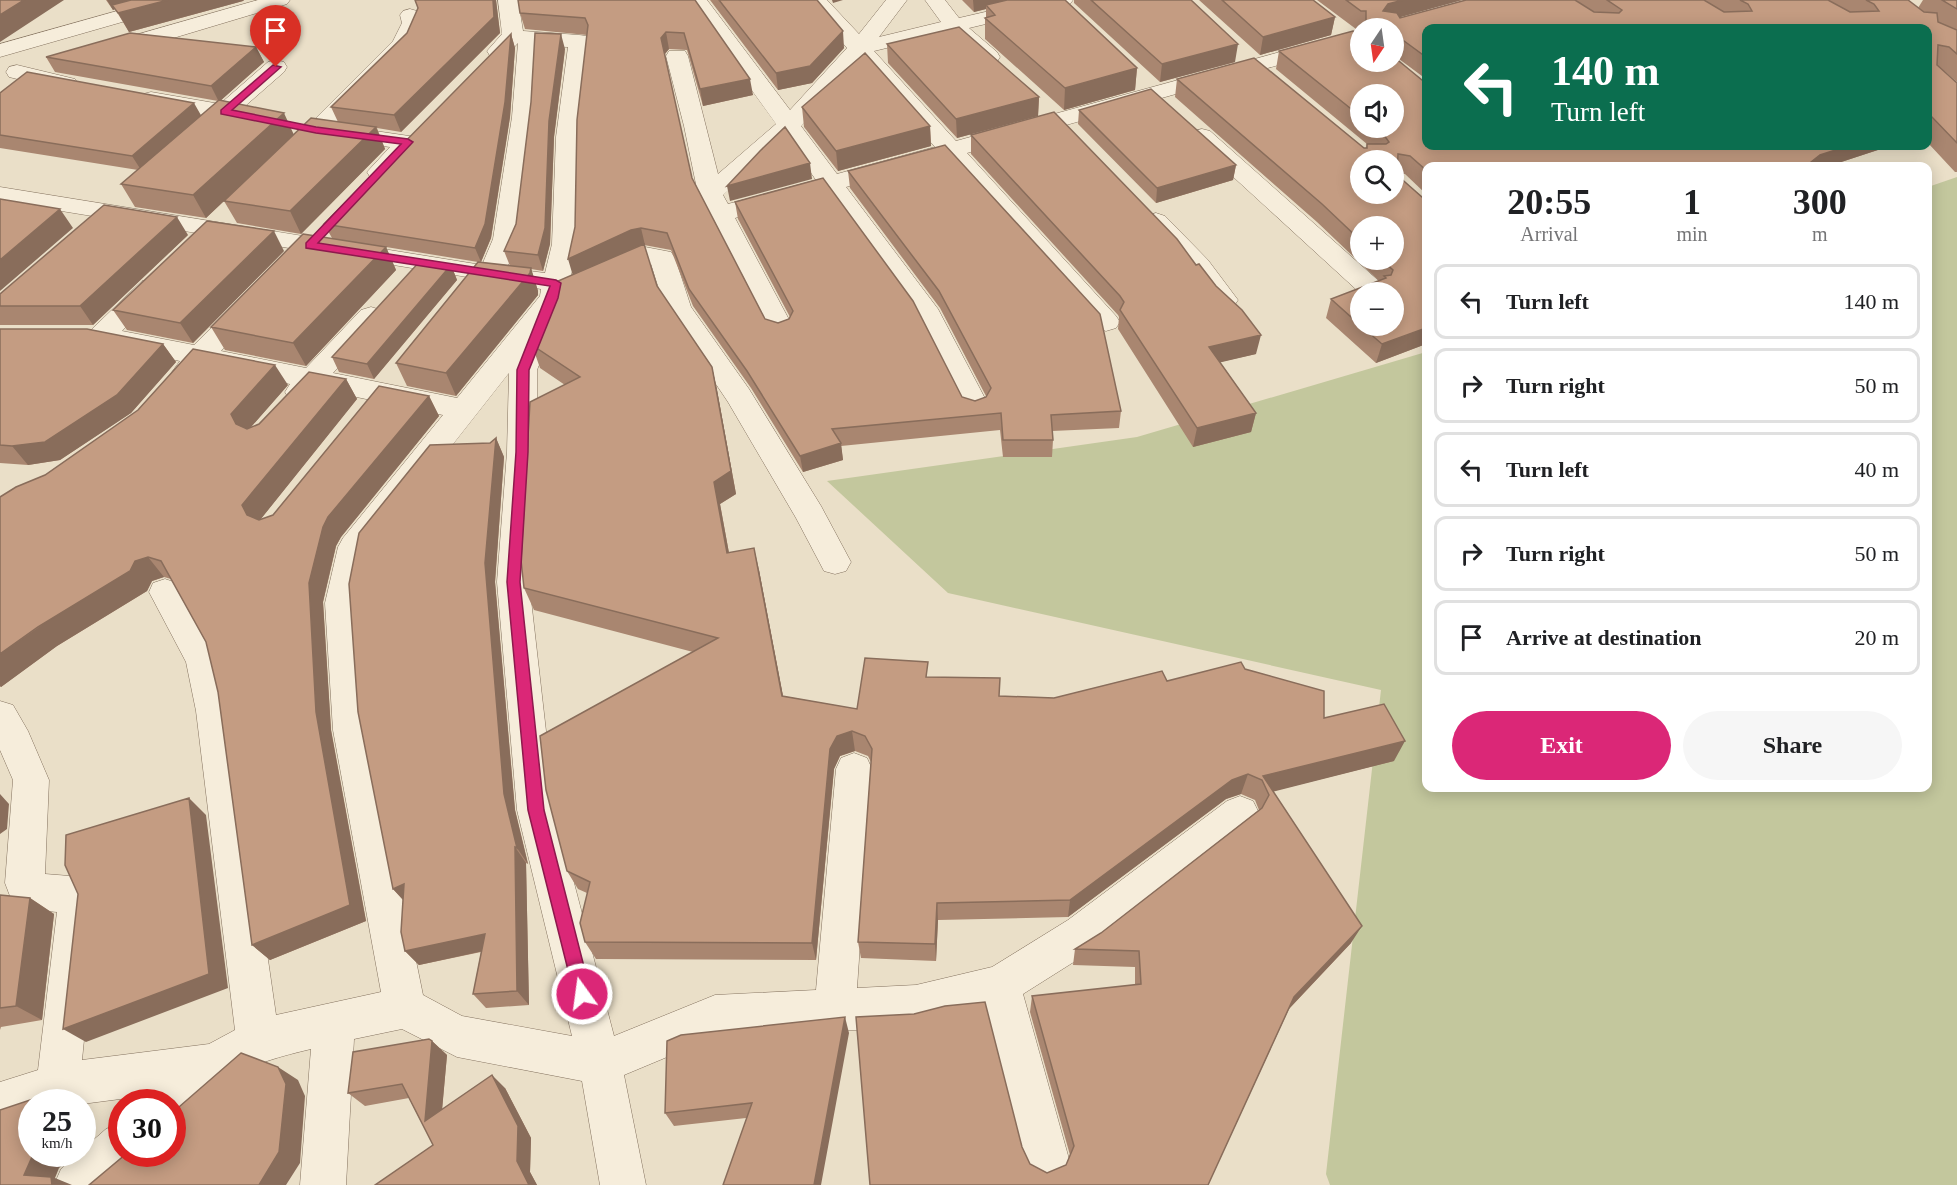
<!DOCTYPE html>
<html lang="en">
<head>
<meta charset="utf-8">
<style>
  body { margin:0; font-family:Georgia,serif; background:#f6f6f6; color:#202124; height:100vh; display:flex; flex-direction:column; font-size:22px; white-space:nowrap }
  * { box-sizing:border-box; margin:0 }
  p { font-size:20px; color:#757577 }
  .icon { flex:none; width:33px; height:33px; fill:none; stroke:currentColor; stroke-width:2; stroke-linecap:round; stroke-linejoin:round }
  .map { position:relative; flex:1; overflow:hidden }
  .drawer { position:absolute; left:1422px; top:162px; width:510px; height:630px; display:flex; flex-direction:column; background:#fff; border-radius:12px; box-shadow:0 3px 15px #0003 }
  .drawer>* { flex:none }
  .top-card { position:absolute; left:1422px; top:24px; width:510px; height:126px; border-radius:12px; box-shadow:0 3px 15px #0003; background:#0b6e4f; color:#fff; overflow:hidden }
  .needle { width:39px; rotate:193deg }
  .buttons { position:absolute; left:1350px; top:18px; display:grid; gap:12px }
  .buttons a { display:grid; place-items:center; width:54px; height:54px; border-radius:50%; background:#fff; box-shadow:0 3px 15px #0003; font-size:30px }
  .speed { position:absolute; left:18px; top:1089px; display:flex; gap:12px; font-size:30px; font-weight:700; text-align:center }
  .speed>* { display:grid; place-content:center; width:78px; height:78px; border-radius:50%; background:#fff; box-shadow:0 3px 15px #0003; line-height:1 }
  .speed small { font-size:15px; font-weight:400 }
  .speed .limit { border:9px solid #d22; background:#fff; color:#111 }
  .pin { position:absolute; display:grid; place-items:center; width:51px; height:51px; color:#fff; margin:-62px -26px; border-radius:50% 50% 50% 0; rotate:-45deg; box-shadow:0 0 6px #0007 }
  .pin .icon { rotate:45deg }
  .me { position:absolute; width:66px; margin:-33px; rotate:346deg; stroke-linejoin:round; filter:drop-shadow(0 0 4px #0008) }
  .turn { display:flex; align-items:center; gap:21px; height:126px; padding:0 30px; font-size:27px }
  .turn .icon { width:78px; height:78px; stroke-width:2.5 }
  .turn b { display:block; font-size:42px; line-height:51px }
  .eta { display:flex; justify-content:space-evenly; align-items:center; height:102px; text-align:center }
  .eta b { font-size:36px; font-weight:600; line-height:42px }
  .primary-button { display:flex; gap:12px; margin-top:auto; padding:12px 30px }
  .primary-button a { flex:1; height:69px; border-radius:36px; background:#db2777; color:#fff; font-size:24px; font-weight:600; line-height:69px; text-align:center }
  .primary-button a+a { background:#f6f6f6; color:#202124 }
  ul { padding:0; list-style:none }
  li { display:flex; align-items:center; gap:18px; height:75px; margin:0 12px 9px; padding:0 18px; border:3px solid #e0e0e0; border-radius:12px }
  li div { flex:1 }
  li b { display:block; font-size:22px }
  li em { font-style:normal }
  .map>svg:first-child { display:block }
  .green { fill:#c3c79d }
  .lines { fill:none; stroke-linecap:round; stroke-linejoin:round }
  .minor-casing { stroke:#84725f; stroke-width:1 }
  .minor { fill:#f6eddb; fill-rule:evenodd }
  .wall { fill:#a98670; fill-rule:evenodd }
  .shaded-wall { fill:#896d5b }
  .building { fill:#c49c82; stroke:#896d5b; stroke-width:1.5; fill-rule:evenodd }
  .route { fill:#db2777; stroke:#8e194d; stroke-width:1.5 }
</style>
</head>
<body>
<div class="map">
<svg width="1957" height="1185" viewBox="0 0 1957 1185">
  <rect width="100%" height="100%" fill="#eadfc8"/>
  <path class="green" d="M1957 177V1185H1330L1326 1174 1381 690 948 593 827 481 1137 437 1426 352V788H1928V187Z"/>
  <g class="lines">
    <g class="minor-casing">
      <path id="minor" d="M156 0H188L185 4 0 57V44Z
        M258 0H290L287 4 120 54H104L101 49 104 44Z
        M498 0H518L523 31 579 35 587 36 590 41 580 137 578 244 566 298 547 323 553 330 537 370V452L529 582 555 810 614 1036 715 995 816 990 836 769 841 758 854 753 867 758 872 769 857 988 916 985 992 967 1068 920 1227 801 1240 796 1253 801 1259 813 1253 825 1096 948 1023 994 1069 1159 1062 1175 1046 1182 1030 1175 1023 1159 985 1009 916 1027 715 1037 624 1075 646 1185H600L582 1081 457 1057 402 1029 354 1039 346 1185H300L311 1049C282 1056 253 1063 228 1080 208 1094 195 1114 172 1123V1102H148L151 1095 82 1104 32 1102V1116L0 1126V1082L38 1070 57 912 27 909 13 904 5 883 13 780 0 750V701L13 705 28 731 49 780 45 874 70 876 84 882 97 909 82 1060 209 1044 235 1030 196 711 186 662 149 592 153 583 165 579 177 583 220 661 232 711 276 1015 381 992 333 730 325 603 338 547 343 538 443 415 318 389C309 400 303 403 289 399L285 392 290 384 206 367C197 378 191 383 176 379L172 372 180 361 91 342 87 336 91 330 142 281 151 279 160 281 164 287 122 331 194 345 240 300 250 297 260 300 263 306 221 351 306 368 361 310 371 307 381 310 385 316 333 373 457 398 540 296 541 289 0 201V187L482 265 493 239 512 117 518 43 506 56H490L487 51 502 34ZM537 46 568 47 556 137 552 244 545 273 507 268 519 239 534 117ZM509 373 507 452 497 582 517 810 572 1036 462 1016 423 995 369 730 359 603 369 551Z
        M687 0H707L790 110 847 48 806 0H827L859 34 886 0H907L879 37 941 22 925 0H945L959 18 1037 0H1073L1070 4 969 28 997 52 1000 57 997 62H981L949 33 874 51 956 141 1360 30V42L967 153 1116 316 1120 322 1116 328 1106 331 1096 328 946 159 846 187 938 309 989 406 984 413 974 416 964 413 916 317 826 192 735 218 794 329 790 335 780 338 770 335 698 194 684 126 666 56 669 51H685L688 56 718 174 776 124ZM859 61 935 147 837 174 801 126ZM787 139 816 180 728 204 723 195Z
        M1414 0H1437L1474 28H1451Z
        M410 9 417 11 422 23 411 49 334 125 416 137 420 142 416 147C403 161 391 182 370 177L367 172 390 147 316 137 308 135 304 130 393 41 402 23 400 15 403 11Z
        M276 60 284 62 287 67 284 72 211 136H195L191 131 207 116 151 106 143 104 140 99 143 94 151 92 220 104 268 62Z
        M17 65 75 79 78 84 75 89 67 91 9 77 6 72 9 67Z
        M1202 129 1210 131 1381 283 1385 289 1383 292 1360 293 1194 141 1190 136 1194 131Z
        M1156 213 1165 216 1208 260 1238 300 1234 306 1225 309 1216 306 1190 272 1147 226 1143 221 1147 216Z
        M645 247 671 252 675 258 691 307 749 389 821 506 851 562 846 571 835 574 824 571 796 518 728 402 665 308 651 264 615 279 606 281 597 279 593 273 597 267Z
        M122 1123V1154H141L138 1161 111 1185H54L61 1169 78 1154H82V1150L106 1129Z"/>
    </g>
    <use href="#minor" class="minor"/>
  </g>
  <path class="wall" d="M106 0H244L243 1 129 32 115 9 113 10Z
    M415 0H496L500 33 401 132 377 128 385 149 301 234 237 223 224 201 242 184 206 218 135 207 121 184 138 170 0 148V93L201 116 218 101 55 72 46 57 256 47 264 62 220 101 294 135 338 122 331 107 407 33 418 8Z
    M695 0 753 95 703 106 687 50 669 49 664 55 692 178 765 319 778 323 789 319 790 317 738 219 735 202 962 397 975 401 986 397V396L940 308 850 188 848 171 1121 411 1119 428 1052 431 1053 440 1052 457H1003L1000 430 841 446 843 460 803 472 751 388 693 306 671 250 644 245 657 286 712 367 717 390 736 494 720 504 729 553 759 570 783 696 857 709 928 677 999 696 1054 698 1245 669 1394 761 1273 791 1351 943 1289 1009 1208 1185H870L1022 1147 1030 1164 1047 1173 1066 1165 1070 1155 1030 1012 1032 996 1135 985V967L1073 965 1075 949 1101 933 1259 810 1255 800 1241 794 1226 799 1068 917 938 920 936 961 861 958 858 942 871 762 868 756 855 751 840 756 834 769 816 960 596 959 585 942 587 893 578 889 567 871 693 652 534 610 524 588 565 385 540 368 532 345 573 275 587 35 525 29 520 13Z
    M710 0H817L844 48 812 83 778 90Z
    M962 0H1065L1137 68 1135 90 1064 110 985 39V18L986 17V9L974 12Z
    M1074 0H1191L1235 62 1160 82 1074 3Z
    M1199 0H1313L1335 17 1331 35 1260 55Z
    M1317 0H1462L1399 17 1400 18 1466 0H1908L1918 8 1923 0H1957V82L1942 69 1957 83V172H1955L1928 143V28H1426V79L1395 56 1394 57V28L1356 29Z
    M511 34 515 48 510 117 491 238 481 262 510 266 504 251 516 224 565 49 554 137 550 244 543 271 531 269 538 291V295L456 396 407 386 396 363 478 262 386 247 396 270 306 366 225 350 211 327 332 238 324 224Z
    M887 44 1039 97 1038 116 957 138 888 63Z
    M1279 51 1422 80 1519 149H1523L1518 146H1890L1829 166H1426V194L1405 174 1397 173 1426 344 1376 363 1326 318 1331 299 1379 281 1317 222 1175 97 1177 79 1364 148H1366L1367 144 1276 69ZM1360 94 1394 128H1360ZM1360 226 1394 260H1360Z
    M802 107 930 126 931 146 838 171 804 127Z
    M1079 110 1236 165 1233 180 1156 203 1078 124Z
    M971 135 1256 354 1220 362 1256 413 1251 432 1193 447 1118 329 1119 317 1118 315 971 154Z
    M188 235 93 325H0V294Z
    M284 251 193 343 127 330 113 310Z
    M451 265 457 280 374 379 339 372 332 357Z
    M0 329 163 344 176 362 131 413 60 460 28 465 0 463Z
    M346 379 357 399 260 520 273 515 429 396 439 416 341 537 336 546 323 602 331 730 366 921 270 960 252 945 218 692 206 642 171 579 164 577 152 581 147 591 57 646 1 687 0 686V497L288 385 251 427 259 424Z
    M496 438 504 457 495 582 515 810 528 864 526 863 529 1005 486 1008 473 994 481 952 419 965 405 951 403 900 393 889 490 443Z
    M0 895 30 898 54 914 42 1020 1 1027 0 1030Z
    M849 1033 746 1118 674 1126 665 1113Z
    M432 1041 447 1055 442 1109 505 1088 531 1138 530 1172 537 1185H375L433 1145 409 1098 365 1106 348 1093Z"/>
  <path class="shaded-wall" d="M24 0H64L0 42V15Z
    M107 0H148L112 5 115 9 113 10Z
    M168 0H244L243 1 129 32 118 13Z
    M493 0H496L500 33 401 132 394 115Z
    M832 0H843L833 3Z
    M973 0H1027L986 5V9L974 12Z
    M1403 0H1462L1383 22V11L1388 4Z
    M1335 17 1331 35 1260 55 1263 37Z
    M843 31 844 48 812 83 778 90 776 73Z
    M666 32 669 49 664 55 661 38Z
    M511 34 515 48 510 117 491 238 481 262 475 248Z
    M561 34 565 49 554 137 550 244 543 271 538 255 549 121Z
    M1400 38 1395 56 1394 57V40Z
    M1238 44 1235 62 1160 82 1162 64Z
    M256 47 264 62 219 102 211 86Z
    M1137 68 1135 90 1064 110 1065 88Z
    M750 79 753 95 703 106 700 89Z
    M1039 97 1038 116 957 138 956 119Z
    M194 103 202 117 141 170 132 156Z
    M284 113 294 135 206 218 193 195Z
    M930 126 931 146 838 171 836 151Z
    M376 127 385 149 301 234 290 211Z
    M1848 146H1890L1829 166H1806L1820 155Z
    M810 163 812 179 730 201 727 186Z
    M1236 165 1233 180 1156 203 1157 188Z
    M60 209 73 228 0 291V260Z
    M177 217 188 235 93 325 80 306Z
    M641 228 645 245 636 247 573 276 568 259 631 230Z
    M274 231 284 251 193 343 180 323Z
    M386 247 396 270 306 366 293 343Z
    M451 265 457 280 374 379 367 364Z
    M531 268 538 291V295L456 396 446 373Z
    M1426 328V344L1376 363 1382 344Z
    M1261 335 1256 354 1205 366 1209 347Z
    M163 344 176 362 131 413 60 460 28 465 12 446Z
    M275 365 288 385 244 435 236 424 231 414Z
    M712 367 717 390 736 494 720 504 733 575 727 553 714 482Z
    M346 379 357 399 256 525 247 515 242 505Z
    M429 396 439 416 341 537 336 546 323 602 331 730 366 921 270 960 252 945 316 712 309 583 323 527 328 517Z
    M1256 413 1251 432 1193 447 1197 428Z
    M496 438 504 457 495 582 515 810 528 864 517 848 504 794 485 563Z
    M841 443 843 460 803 472 800 456Z
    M754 548 759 570 787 717 782 696Z
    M148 557 164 577 152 581 147 591 57 646 1 687 0 686V654L135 561Z
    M852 731 855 751 840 756 834 769 816 960 812 943 830 749 837 736Z
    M1405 741 1394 761 1268 793 1263 776Z
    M1248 774 1241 794 1226 799 1068 917 1070 900 1232 780Z
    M0 794 9 804 7 829 0 834Z
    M189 798 206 815 228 988 86 1042 63 1029Z
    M515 847 526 863 529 1005 517 991Z
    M404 884 407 904 393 889Z
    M30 898 54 914 42 1020 16 1006Z
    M937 903 938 920 936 961 935 944Z
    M1362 926 1351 943 1285 1013 1294 997Z
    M485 934 497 948 419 965 405 951Z
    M845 1017 849 1033 821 1185H814Z
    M432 1041 447 1055 440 1133 425 1121Z
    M278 1067 298 1080 305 1096 300 1163 286 1185H259Z
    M492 1075 505 1088 531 1138 530 1172 537 1185H529L517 1161Z
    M42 1096 55 1102H42Z
    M36 1154H74V1155L59 1168 55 1178 72 1185H50L24 1175 32 1157Z"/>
  <path class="building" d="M0 0H24L0 15Z
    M131 0H168L118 13 112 5Z
    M415 0H493L494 17 394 115 331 107 407 33 418 8Z
    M518 0H695L750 79 700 89 684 33 666 32 661 38 692 178 765 319 778 323 789 319 793 311 735 202 823 178 913 301 962 397 975 401 986 397 991 388 939 291 848 171 945 145 1100 314 1121 411 1051 415 1053 440H1003L1001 413 832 429 841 443 800 456 747 371 689 289 667 233 641 228 631 230 568 259 575 227 577 120 588 25 585 18 520 13Z
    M719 0H817L843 31 810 66 776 73Z
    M1007 0H1065L1137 68 1065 88 985 18 995 15 986 5Z
    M1091 0H1191L1238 44 1162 64Z
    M1222 0H1313L1335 17 1263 37Z
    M1346 0H1403L1388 4 1383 11 1397 13 1400 18 1466 0H1575L1594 12 1619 13 1622 10 1607 0H1704L1724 12 1752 11 1748 4 1740 0H1828L1850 12 1879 11 1874 4 1866 0H1908L1924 12 1937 13 1938 22 1957 30V54L1949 47 1938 45 1937 65 1957 83V143L1932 117 1928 118V28H1426V57L1400 38 1394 40V28H1366V11H1361Z
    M1942 0H1957V9Z
    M959 27 1039 97 956 119 887 44Z
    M1353 31 1360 33V62H1394V57L1422 80H1426V146H1514L1519 149H1548L1547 146H1659L1665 149H1695L1694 146H1848L1820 155 1806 166H1426V170L1410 156 1398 154 1397 175 1422 197 1426 198V328L1382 344 1361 326H1394V292H1360V325L1331 299 1386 278 1384 276 1391 275 1393 270 1382 260H1394V226H1360V240L1322 204 1177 79 1254 58 1364 148H1367V144H1386L1389 142 1384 135 1374 128H1394V94H1360V116L1279 51ZM1360 160H1394V194H1360Z
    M130 33 256 47 211 86 46 57Z
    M535 33 561 34 549 121 545 228 538 255 504 251 516 224 531 102Z
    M511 34 505 102 485 224 475 248 324 224Z
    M865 53 930 126 836 151 802 107Z
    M27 72 194 103 132 156 0 135V93Z
    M1151 89 1236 165 1157 188 1079 110Z
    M219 100 284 113 193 195 121 184Z
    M1054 112 1177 239 1196 265 1199 264 1216 286 1242 310 1261 335 1209 347 1256 413 1197 428 1120 310 1124 302 1120 296 971 135Z
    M311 118 376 127 290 211 224 201Z
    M785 127 810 163 727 186 760 151Z
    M0 199 60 209 0 260Z
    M104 205 177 217 80 306H0V294Z
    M207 221 274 231 180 323 113 310Z
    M303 234 386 247 293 343 211 327Z
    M644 244 657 286 712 367 731 471 714 482 727 553 754 548 782 696 857 709 865 658 928 662 926 677 1000 678 999 696 1054 698 1162 671 1167 681 1241 662 1245 669 1324 691V718L1384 704 1405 741 1263 776 1362 926 1294 997 1208 1185H870L856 1017 914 1014 945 1006 985 1002 1022 1147 1030 1164 1047 1173 1066 1165 1074 1146 1032 996 1141 984 1139 951 1075 949 1101 933 1262 808 1269 795 1262 780 1248 774 1232 780 1070 900 937 903 935 944 858 942 872 749 865 736 852 731 837 736 830 749 812 943 585 942 580 923 590 882 567 871 546 790 540 736 718 638 524 588 521 560 530 402 580 377 532 345 558 281Z
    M421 260 451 265 367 364 332 357Z
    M478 262 531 268 530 273 446 373 396 363Z
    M0 329H87L163 344 117 395 45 442 12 446 0 445Z
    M193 349 275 365 231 414 236 424 247 429 259 424 309 372 346 379 242 505 247 515 259 520 273 515 379 386 429 396 328 517 323 527 309 583 316 712 350 905 252 945 218 692 206 642 161 561 148 557 135 561 130 571 38 627 0 654V497L16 487 45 475 138 410Z
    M496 438 485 563 504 794 517 848 515 847 517 991 473 994 485 934 405 951 401 932 404 884 393 889 358 712 349 584 359 533 430 445 490 443Z
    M189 798 209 974 63 1029 78 894 65 865 66 835Z
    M0 895 30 898 16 1006 0 1008Z
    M845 1017 814 1185H723L752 1103 665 1113 667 1041 681 1035Z
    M429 1039 432 1041 425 1121 492 1075 518 1126 517 1161 529 1185H375L433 1145 402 1084 348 1093 353 1052Z
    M241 1053 278 1067 286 1084 279 1152 259 1185H89L126 1154H172V1113Z
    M42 1096V1102H32V1154H36L32 1157 24 1175 51 1177 52 1185H0V1110Z"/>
  <path class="route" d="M273 65 281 67 232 110 316 127 408 139 413 142 318 243 556 280 561 283 558 298 529 370 528 452 520 582 544 810 591 994 589 1000 582 1002 576 1000 574 994 528 810 507 582 516 452 517 370 550 286 306 248V243L401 144 316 133 221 114V110Z"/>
</svg>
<div class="buttons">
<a><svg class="needle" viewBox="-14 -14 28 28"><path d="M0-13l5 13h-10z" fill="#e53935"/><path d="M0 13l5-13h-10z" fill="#757577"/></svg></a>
<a><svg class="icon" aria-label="sound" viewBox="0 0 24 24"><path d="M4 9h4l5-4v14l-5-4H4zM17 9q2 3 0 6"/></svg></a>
<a><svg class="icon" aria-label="search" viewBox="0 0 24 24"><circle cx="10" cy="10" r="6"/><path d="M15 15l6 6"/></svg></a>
<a>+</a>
<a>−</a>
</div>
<div class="speed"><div>25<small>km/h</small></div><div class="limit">30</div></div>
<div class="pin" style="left:276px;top:67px;background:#d93025"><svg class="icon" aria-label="arrive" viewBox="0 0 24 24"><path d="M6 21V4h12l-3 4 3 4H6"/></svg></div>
<svg class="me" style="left:582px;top:994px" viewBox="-20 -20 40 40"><circle r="17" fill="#db2777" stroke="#fff" stroke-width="3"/><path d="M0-11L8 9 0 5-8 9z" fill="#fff"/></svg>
<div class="top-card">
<div class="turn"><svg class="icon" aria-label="left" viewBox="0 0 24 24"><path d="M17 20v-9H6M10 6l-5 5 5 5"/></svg><div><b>140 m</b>Turn left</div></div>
</div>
<section class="drawer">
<div class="eta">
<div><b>20:55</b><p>Arrival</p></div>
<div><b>1</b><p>min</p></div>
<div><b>300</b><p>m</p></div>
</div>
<ul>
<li><svg class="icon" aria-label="left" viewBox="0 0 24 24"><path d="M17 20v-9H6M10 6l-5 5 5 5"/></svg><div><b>Turn left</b></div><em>140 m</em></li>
<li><svg class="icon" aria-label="right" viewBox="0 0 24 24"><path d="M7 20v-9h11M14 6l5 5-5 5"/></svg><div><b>Turn right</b></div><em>50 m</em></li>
<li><svg class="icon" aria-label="left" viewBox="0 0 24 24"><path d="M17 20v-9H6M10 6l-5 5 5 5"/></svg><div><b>Turn left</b></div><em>40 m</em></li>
<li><svg class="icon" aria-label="right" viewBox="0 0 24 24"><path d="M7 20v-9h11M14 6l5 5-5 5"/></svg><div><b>Turn right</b></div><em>50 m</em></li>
<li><svg class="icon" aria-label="arrive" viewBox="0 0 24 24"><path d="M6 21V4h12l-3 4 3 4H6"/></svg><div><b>Arrive at destination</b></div><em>20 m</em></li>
</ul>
<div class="primary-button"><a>Exit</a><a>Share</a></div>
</section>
</div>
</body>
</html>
